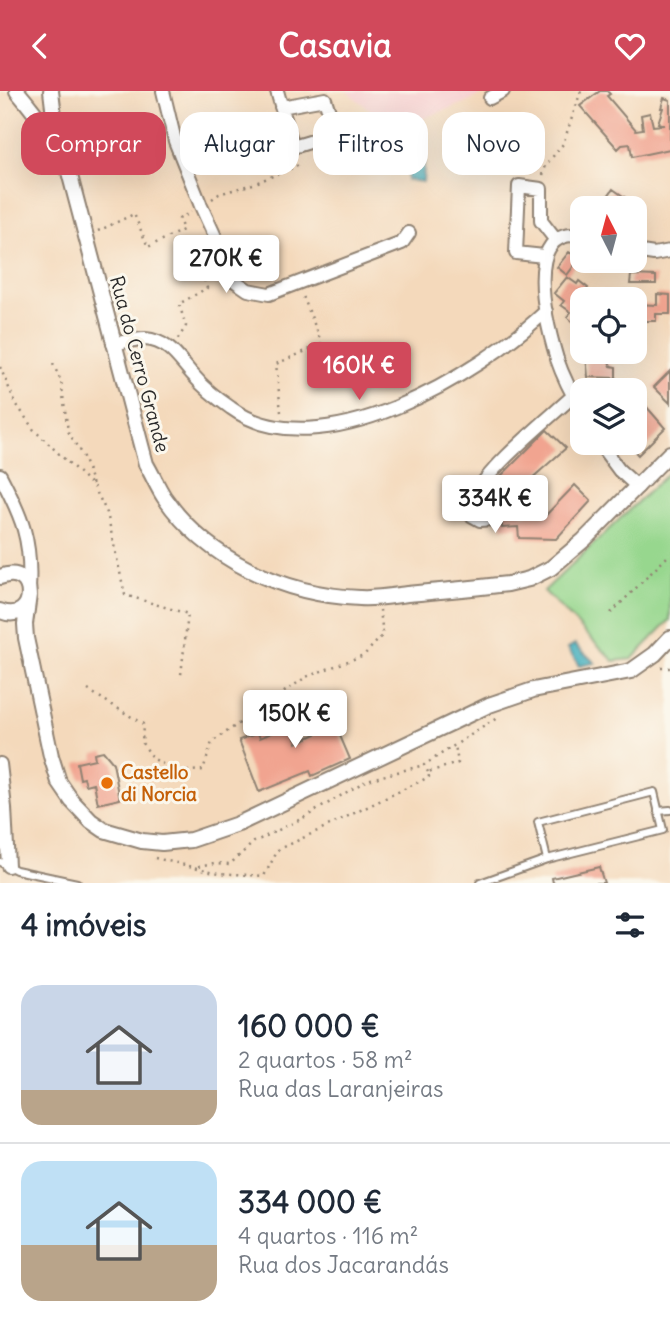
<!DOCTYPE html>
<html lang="pt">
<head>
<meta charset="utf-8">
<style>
  :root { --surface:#fff; --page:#f6f6f7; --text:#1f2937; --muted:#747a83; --line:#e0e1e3; --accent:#d1495b }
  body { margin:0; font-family:Delius,sans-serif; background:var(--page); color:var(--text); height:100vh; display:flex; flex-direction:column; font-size:26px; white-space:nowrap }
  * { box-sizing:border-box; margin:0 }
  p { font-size:23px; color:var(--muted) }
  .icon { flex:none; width:38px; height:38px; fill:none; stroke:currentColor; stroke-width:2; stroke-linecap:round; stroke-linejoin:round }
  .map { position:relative; height:792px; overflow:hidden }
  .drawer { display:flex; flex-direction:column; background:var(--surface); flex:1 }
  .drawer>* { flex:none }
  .top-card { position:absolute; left:21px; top:21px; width:628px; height:63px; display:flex; gap:14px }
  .needle { width:46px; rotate:354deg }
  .fabs { position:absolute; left:570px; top:105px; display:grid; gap:14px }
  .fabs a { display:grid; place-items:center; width:77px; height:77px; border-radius:14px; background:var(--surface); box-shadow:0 7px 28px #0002; font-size:35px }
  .price { position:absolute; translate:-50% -60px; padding:0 16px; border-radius:7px; background:#fff; color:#222; font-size:23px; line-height:46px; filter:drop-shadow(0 2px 4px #0008) }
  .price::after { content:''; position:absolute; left:50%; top:42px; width:21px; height:16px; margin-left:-10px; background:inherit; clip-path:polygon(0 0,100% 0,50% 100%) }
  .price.active { background:var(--accent); color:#fff }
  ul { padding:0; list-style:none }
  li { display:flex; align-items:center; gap:21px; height:175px; padding:0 21px }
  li+li { border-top:2px solid var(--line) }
  li span { display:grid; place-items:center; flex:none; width:196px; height:140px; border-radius:21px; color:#555 }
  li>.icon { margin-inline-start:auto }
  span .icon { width:84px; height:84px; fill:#fffc; stroke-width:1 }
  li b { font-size:30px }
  h2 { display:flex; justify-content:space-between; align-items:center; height:84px; padding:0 21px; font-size:30px }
  .tag { padding:0 24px; border-radius:21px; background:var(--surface); box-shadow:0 7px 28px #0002; font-size:24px; line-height:63px }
  .tag.active { background:var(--accent); color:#fff }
  header { display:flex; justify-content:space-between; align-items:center; height:91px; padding:0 21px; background:var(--accent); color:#fff; font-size:32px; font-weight:700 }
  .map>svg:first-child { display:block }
  .built { fill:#f7cfd0 }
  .green { fill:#97d78e; stroke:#61815c; stroke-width:2 }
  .water { fill:#3fadbc; stroke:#356c74; stroke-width:2 }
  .building { fill:#f1a490 }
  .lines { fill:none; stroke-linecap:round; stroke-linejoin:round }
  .service-casing { stroke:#908273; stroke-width:10 }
  .minor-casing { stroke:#908273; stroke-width:16 }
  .tertiary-casing { stroke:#908273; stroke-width:18 }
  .path { stroke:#908273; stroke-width:2.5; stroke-dasharray:2 5; stroke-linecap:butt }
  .service { stroke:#fff; stroke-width:6 }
  .minor { stroke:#fff; stroke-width:12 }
  .tertiary { stroke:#fff; stroke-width:14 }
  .food-dot { fill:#e8710a; stroke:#fbf7ec; stroke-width:2.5 }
  .labels { text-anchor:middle; stroke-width:6; stroke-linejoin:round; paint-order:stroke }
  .street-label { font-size:19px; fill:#2b2b2b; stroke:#fbf7ec }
  .food-label { font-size:19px; font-weight:bold; fill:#c56008; stroke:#fbf7ec; text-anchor:start }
</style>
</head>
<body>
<header><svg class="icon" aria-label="back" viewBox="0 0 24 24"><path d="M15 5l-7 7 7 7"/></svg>Casavia<svg class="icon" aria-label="heart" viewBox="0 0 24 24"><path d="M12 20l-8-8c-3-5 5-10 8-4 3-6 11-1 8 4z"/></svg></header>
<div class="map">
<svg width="670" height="792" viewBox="0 0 670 792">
  <rect width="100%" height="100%" fill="#fbf7ec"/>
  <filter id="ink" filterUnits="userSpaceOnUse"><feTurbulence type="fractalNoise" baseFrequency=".0143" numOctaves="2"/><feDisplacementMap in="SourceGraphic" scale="14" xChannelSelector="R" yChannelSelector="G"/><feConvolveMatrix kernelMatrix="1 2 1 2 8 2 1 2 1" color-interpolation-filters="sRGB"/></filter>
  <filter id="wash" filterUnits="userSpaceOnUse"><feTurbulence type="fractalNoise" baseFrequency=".00686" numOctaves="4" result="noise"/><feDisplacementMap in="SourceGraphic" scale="28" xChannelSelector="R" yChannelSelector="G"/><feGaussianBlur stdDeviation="1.57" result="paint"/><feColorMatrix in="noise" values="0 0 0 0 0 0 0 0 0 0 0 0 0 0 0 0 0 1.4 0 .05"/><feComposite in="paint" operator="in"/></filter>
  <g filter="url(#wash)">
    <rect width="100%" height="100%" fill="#f4d9bb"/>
    <path class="built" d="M346,0H489L464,12L395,38Z"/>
    <path class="green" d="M668,382L670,384V529L632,568L614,570L544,500Z"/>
    <path class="water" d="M401,57L425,59L423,91L407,89L409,69L399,68Z
      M575,553L595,572L579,575L568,557Z"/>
    <g id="blocks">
      <path class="building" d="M600,0H607L610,3L607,5L636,39L643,38L641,24L650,22L653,35L664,34L658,32L663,17H661L664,7L670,9V58L632,66L630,53L622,54L618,58L580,15Z
        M613,98L640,117L635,122V117H610L603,112Z
        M569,161L583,170H606L603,181L576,172L567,184L557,176Z
        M631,184L656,185V193H630Z
        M567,186L577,193L579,190L588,197L578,211L583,214V244L573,236L575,233L567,226L571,221L561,214L564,210L554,202Z
        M657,203L670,204V223H656V230H635V213L657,214Z
        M586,265L608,268L611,275L616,276V287L588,286Z
        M670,280V312L654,296Z
        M616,296L619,299H595V297Z
        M645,314L665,337L638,364L627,352H635V323Z
        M547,339L566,357L520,398L521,424H546L575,394L591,410L556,448L519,447L518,436L502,437L501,385Z
        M323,605L350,668L312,685L310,680L259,701L239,649L258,642L260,647L290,634L297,652L316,643L303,616Z
        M103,660L113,672L120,708L98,713L94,692L86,694L84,687L80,688L77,672L95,668L94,662Z
        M599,776L604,792H553L552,787Z"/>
    </g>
  </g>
  <g filter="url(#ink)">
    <use href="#blocks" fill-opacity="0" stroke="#908273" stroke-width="2"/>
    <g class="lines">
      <g class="service-casing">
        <path id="service" d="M658,720L670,719
          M0,771L16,779L77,792
          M480,792L547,768L663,739L654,701L538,731L547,768"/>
      </g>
      <g class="minor-casing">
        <path id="minor" d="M163,0L175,50L201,115L224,165L230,173L235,190L248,199L269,203L402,152L409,142
          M277,0L293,56L336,43L325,8L281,16
          M490,7L503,0
          M583,145C520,133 547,235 557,268C563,286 573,305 583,322
          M635,160L654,163L670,160
          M544,165L516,162L519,95L541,98V130L555,148
          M113,253C123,251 135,248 145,248C170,250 179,269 194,285C204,297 218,308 231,317C319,381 479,283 546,220
          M599,352L619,379L638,396
          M0,384C22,426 32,449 29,498
          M481,395L490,396L496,400L497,422L491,428L480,429L471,424C470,418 470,414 473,408C485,379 548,328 573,305
          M0,673L5,717L8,775"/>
      </g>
      <g class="tertiary-casing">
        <path id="tertiary" d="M17,0C39,26 56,50 69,81L146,373C152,383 157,395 164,406C207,469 284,504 360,507C375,508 392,505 407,503C441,500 474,497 508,493L529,488L551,477L584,449L670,362
          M51,0L57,50
          M0,486C39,471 38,535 0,520
          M29,504L25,533L26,547L51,665L59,691L72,710L91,730L104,739L142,750L162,752L191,749L238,733L489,614L533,599L631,580L655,563L670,547"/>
      </g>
      <path class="path" d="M543,84L546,74L563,53L581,0
        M212,108L219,103L253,93L297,75L296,69
        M98,140L134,123L148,156L183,139L179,128L191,121
        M178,248L186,235L179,213L207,197L200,176L211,171
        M53,273L61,290L68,340L83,366L93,394
        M0,276L15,311L34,339L94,396L107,422L125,504L188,523L181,584
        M281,321L276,273L322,253L303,205
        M611,522L670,463
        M661,577H670
        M88,599L143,633L142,652L154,668L177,681L203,679L212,651L306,586L364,564L383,544L380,519
        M428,681L424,674L497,627
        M155,767L219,782L264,785L278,759L429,686L428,681L458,672L455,654
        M199,775L215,772L230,773L254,751L307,725L367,689L424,674"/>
      <use href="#service" class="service"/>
      <use href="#minor" class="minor"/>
      <use href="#tertiary" class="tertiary"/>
    </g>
  </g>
  <circle class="food-dot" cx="107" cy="692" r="7"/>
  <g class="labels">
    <g class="street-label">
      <text transform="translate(140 273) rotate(75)" y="7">Rua do Cerro Grande</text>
    </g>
    <g class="food-label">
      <text x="121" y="688">Castello<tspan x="121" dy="22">di Norcia</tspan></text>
    </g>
  </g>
</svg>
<div class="fabs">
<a><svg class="needle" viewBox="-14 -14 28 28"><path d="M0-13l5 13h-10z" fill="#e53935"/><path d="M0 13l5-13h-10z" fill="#747a83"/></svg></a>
<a><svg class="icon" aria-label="locate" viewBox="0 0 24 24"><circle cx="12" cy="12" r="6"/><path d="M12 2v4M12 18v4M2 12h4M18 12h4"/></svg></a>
<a><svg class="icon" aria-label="layers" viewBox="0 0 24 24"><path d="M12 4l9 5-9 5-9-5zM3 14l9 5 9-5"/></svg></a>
</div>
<b class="price" style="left:226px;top:204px">270K €</b>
<b class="price active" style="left:359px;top:311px">160K €</b>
<b class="price" style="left:495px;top:444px">334K €</b>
<b class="price" style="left:295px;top:659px">150K €</b>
<div class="top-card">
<a class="tag active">Comprar</a>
<a class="tag">Alugar</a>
<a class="tag">Filtros</a>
<a class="tag">Novo</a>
</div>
</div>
<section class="drawer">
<h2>4 imóveis<svg class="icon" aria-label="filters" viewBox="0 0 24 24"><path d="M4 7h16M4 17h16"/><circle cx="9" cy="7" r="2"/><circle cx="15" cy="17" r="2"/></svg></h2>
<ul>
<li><span style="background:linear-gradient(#c9d6e8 75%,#b9a48a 0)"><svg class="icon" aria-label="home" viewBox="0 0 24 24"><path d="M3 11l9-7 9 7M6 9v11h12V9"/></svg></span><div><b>160 000 €</b><p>2 quartos · 58 m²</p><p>Rua das Laranjeiras</p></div></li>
<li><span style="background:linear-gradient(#bfe0f5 60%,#b9a48a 0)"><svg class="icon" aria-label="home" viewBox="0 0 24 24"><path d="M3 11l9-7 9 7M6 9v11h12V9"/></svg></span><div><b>334 000 €</b><p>4 quartos · 116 m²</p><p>Rua dos Jacarandás</p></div></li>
</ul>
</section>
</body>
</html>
